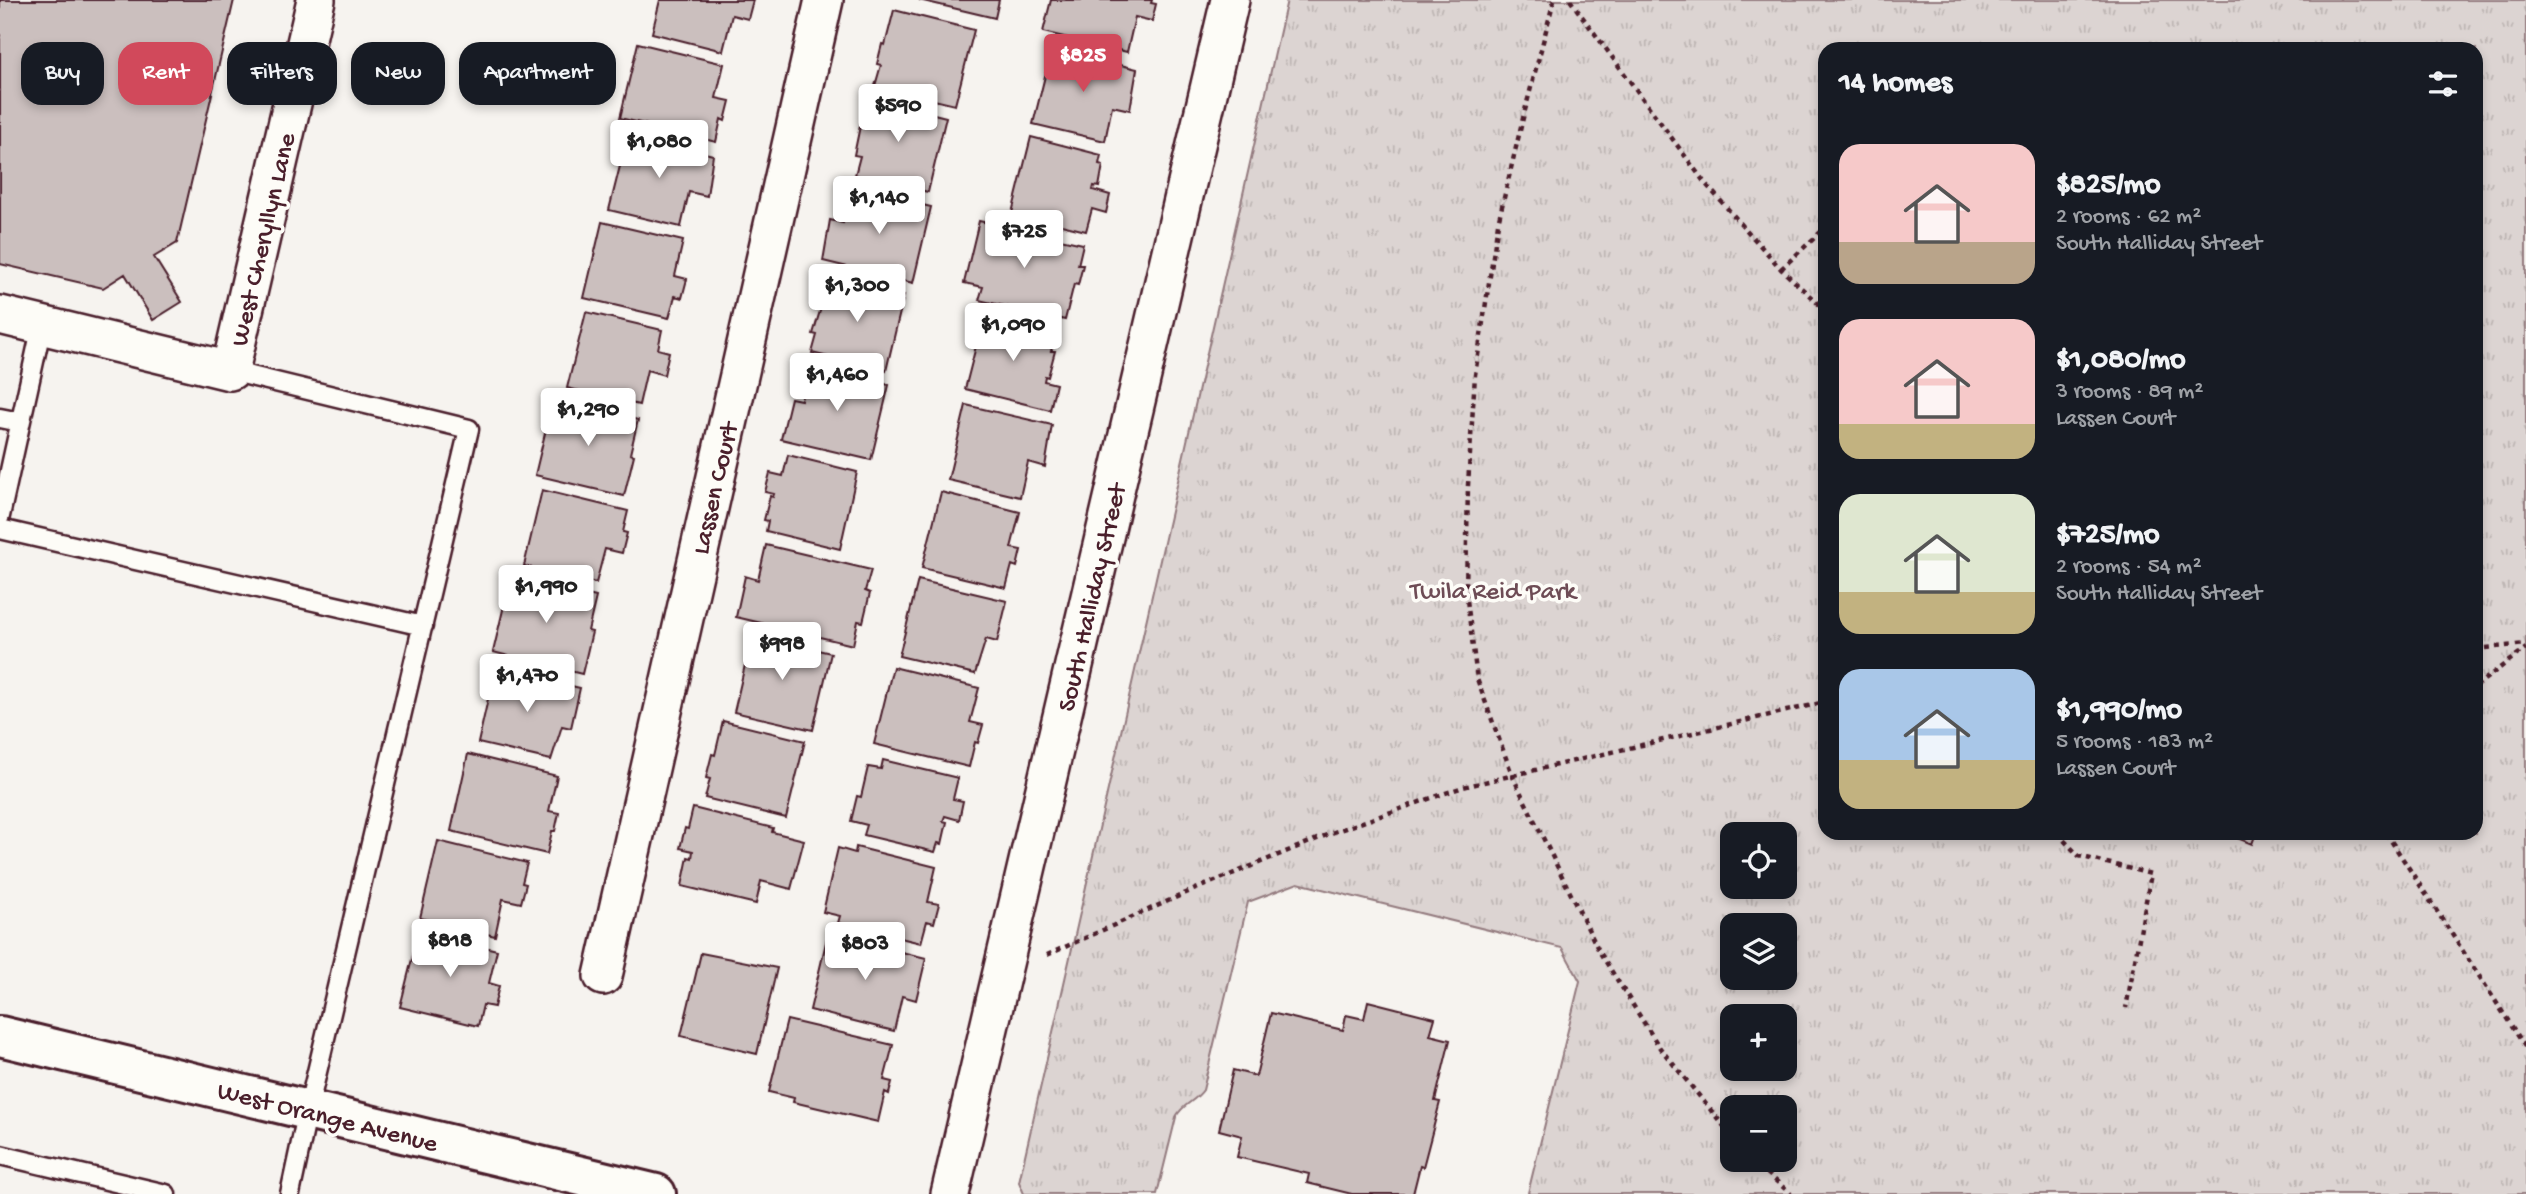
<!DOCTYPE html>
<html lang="en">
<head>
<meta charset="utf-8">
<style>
  :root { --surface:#171b24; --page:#20242c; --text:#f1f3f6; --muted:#9ea1a6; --accent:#d1495b }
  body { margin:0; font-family:"Gochi Hand",sans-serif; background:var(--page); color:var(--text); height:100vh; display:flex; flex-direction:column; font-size:26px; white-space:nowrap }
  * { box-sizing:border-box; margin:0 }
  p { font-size:23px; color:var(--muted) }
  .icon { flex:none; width:38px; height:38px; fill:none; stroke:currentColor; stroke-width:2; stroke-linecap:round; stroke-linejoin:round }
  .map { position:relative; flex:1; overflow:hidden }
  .side { position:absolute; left:1818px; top:42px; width:665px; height:798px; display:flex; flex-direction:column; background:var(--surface); border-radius:21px; box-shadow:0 4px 10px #0003 }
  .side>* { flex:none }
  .hud { position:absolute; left:21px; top:42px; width:665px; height:63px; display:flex; gap:14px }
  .fabs { position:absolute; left:1720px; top:822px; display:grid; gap:14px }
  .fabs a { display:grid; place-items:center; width:77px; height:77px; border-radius:14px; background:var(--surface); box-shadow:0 4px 10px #0003; font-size:35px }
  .price { position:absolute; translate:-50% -60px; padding:0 16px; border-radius:7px; background:#fff; color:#222; font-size:23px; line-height:46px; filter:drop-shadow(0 2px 4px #0008) }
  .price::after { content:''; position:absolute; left:50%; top:42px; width:21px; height:16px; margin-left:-10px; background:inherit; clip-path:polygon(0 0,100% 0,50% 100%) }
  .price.on { background:var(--accent); color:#fff }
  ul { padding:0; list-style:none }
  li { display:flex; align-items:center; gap:21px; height:175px; padding:0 21px }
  li span { display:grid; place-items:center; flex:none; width:196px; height:140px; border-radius:21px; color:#555 }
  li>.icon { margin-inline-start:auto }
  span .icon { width:84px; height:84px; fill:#fffc; stroke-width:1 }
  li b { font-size:30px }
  h2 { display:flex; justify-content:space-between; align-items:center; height:84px; padding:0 21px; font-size:30px }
  .chip { padding:0 24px; border-radius:21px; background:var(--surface); box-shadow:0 4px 10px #0003; font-size:24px; line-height:63px }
  .chip.on { background:var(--accent); color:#fff }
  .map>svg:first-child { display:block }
  .park { fill:url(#park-tufts); stroke:#937a7e; stroke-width:2; fill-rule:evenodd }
  .building { fill:#cbbfbe; stroke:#4a1f2b; stroke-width:2 }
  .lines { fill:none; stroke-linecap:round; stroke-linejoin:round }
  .lane-casing { stroke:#4a1f2b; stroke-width:23 }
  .street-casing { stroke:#4a1f2b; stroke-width:42 }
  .secondary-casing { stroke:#4a1f2b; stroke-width:44 }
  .path { stroke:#4a1f2b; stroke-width:4.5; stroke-dasharray:5 5; stroke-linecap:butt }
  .lane { stroke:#fdfcf7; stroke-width:18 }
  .street { stroke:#fdfcf7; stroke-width:37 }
  .secondary { stroke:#fdfcf7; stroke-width:38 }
  .labels { text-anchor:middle; stroke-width:7; stroke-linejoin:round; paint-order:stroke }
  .street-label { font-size:26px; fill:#4a1f2b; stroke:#fdfcf7 }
  .park-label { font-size:26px; fill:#6e4c55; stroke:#fdfcf7 }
</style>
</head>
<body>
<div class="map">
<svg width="2526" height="1194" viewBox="0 0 2526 1194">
  <defs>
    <pattern id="park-tufts" width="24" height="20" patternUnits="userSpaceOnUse" patternTransform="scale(1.75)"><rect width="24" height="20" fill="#dcd4d2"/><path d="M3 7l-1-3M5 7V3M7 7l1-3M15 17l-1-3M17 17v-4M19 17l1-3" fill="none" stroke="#beb6b4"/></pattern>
  </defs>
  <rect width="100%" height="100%" fill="#f6f3ef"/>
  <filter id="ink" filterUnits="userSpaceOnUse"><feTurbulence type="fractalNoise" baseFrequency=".0143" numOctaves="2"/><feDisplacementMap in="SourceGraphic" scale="14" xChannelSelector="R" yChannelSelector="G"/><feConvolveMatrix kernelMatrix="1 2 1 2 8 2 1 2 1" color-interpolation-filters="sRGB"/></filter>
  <g filter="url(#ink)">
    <path class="park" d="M1287,0H2526V1194H1530L1528,1193L1580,981L1562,948L1298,883L1248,902L1203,1090C1195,1102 1182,1104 1176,1117L1157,1194H1024L1019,1182ZM1825,49H2476V833H1825ZM1732,835H1785V887H1732ZM1732,926H1785V978H1732ZM1732,1017H1785V1069H1732ZM1732,1108H1785V1160H1732Z"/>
    <path class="building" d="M0,0H234L177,243L154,257L182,302L153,320L125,274L103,288L0,264Z
      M660,0H753L748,19L732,15L723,51L652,33Z
      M919,0H999L995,18Z
      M1051,0H1152L1151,3L1156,4L1152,21L1135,17L1127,52L1043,32Z
      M894,10L974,30L955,105L875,86L881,65L877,64L882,44L885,45Z
      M638,43L724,64L716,98L730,101L725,121L721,119L716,142L620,118Z
      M1052,48L1137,69L1130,110L1112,106L1105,141L1033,124Z
      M866,97L946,117L928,192L855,175L860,156L854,155Z
      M628,134L713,155L707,196L689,192L681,227L609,210Z
      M1031,137L1101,155L1099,164L1103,165L1099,187L1094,186L1093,190L1110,195L1106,213L1092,209L1086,231L1012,213Z
      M852,188L931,207L913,283L823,261L830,220L843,223Z
      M979,221L1083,244L1078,265H1083L1078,285L1074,284L1065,320L979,300L983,287L964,283Z
      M602,222L683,241L675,276L687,279L682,298L675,296L669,318L584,298Z
      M830,278L904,295L886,371L812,353L817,335L813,334Z
      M586,312L662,330L658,349L669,352L664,375L647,370L639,405L567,388Z
      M984,315L1056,332L1051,351H1055L1048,377L1045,376L1044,381L1056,384L1050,410L965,389Z
      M809,366L889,385L871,460L781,439L791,398L801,400Z
      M553,400L638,420L630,454L634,455L624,496L535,475Z
      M966,405L1052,425L1045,467L1028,462L1020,497L948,480Z
      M788,455L857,472L840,549L766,531L768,521L764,520L770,496L773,497L774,494L765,492L770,473L783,476Z
      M542,490L628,511L623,532L627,533L622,553L605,549L596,583L524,566Z
      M941,492L1020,512L1011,548L1021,550L1017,567L1012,565L1006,588L922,568Z
      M766,545L871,570L865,591L870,593L863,622L858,621L853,645L736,617L745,576L758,580Z
      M511,576L596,597L588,631L592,632L582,674L493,652Z
      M918,580L1007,601L997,642L986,639L975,674L899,656Z
      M752,635L831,653L813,730L734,712Z
      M893,667L979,688L970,722L983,725L978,743L975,742L969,767L874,744Z
      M495,668L580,688L571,728L562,726L551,760L478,743Z
      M723,721L805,741L786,818L705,798L710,779L706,778L712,754L715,755Z
      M468,754L557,776L549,811L559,813L555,831H552L547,854L451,831Z
      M883,760L958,778L953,799L963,801L959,820L945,816L943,821L947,822L942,844L938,843L935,852L864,835L867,825L851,821L857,796L861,797L868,767L881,769Z
      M693,808L773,828L772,832L804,840L791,889L761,881L756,904L682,886L688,857L692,858L693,851L680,848L685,828L688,829Z
      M2225,833H2256L2252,844Z
      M438,841L527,863L522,883L526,884L521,903L503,899L495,936L420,918Z
      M856,847L936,867L928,902L939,904L934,923L927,921L921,943L838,923L840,916L823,912L838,848L855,853Z
      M419,931L497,950L489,983L499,986L494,1007L483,1005L478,1026L400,1007Z
      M828,934L926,958L916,1000L902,996L894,1031L810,1010Z
      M701,953L777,968L757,1054L681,1036Z
      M1368,1001L1435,1018L1430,1035L1450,1040L1435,1101L1440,1102L1423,1167L1420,1166L1413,1194H1352L1307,1183L1309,1174L1237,1157L1242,1136L1219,1130L1233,1070L1256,1076L1271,1013L1343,1030L1346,1015L1364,1019Z
      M787,1020L893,1045L884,1080L892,1082L889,1094L885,1092L878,1122L793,1102L794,1098L769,1092Z"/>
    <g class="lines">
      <g class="lane-casing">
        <path id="lane" d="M230,371L469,429L308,1110L290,1194
          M0,418L20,422
          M0,516L42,325
          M0,529L423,626
          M0,1155L166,1194"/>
      </g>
      <g class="street-casing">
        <path id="street" d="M0,315L230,371L316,0
          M603,976L824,0
          M950,1194L1230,0"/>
      </g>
      <g class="secondary-casing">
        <path id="secondary" d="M0,1036L656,1194"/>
      </g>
      <path class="path" d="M1554,0L1523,118L1498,223L1475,375L1468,485L1466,592L1477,679L1513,777L1599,951L1660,1048L1732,1136
        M1570,0L1705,183L1781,269L1825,310
        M1781,269L1825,228
        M2476,649L2526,644
        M2476,686L2526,648
        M2057,833L2079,856L2151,874L2126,1008
        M2386,833L2526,1048
        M1047,955L1186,893L1334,832L1463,787L1825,702
        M1752,1160L1791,1194"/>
      <use href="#lane" class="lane"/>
      <use href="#street" class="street"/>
      <use href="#secondary" class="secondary"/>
    </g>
  </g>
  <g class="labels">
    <g class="street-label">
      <text transform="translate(261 239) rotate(-77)" y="9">West Cheryllyn Lane</text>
      <text transform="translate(713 488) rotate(-77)" y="9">Lassen Court</text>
      <text transform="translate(1090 597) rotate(-77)" y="9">South Halliday Street</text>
      <text transform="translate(328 1115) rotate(14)" y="9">West Orange Avenue</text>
    </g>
    <g class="park-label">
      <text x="1493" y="598">Twila Reid Park</text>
    </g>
  </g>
</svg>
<div class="fabs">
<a><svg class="icon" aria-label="locate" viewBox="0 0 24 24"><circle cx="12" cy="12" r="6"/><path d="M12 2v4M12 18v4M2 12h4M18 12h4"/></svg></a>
<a><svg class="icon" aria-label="layers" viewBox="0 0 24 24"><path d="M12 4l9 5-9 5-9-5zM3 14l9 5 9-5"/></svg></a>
<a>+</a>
<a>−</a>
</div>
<b class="price on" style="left:1083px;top:94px">$825</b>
<b class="price" style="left:898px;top:144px">$590</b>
<b class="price" style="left:659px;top:180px">$1,080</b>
<b class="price" style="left:879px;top:236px">$1,140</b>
<b class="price" style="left:1024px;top:270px">$725</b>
<b class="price" style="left:857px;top:324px">$1,300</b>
<b class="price" style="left:1013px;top:363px">$1,090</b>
<b class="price" style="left:837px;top:413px">$1,460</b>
<b class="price" style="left:588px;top:448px">$1,290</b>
<b class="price" style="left:546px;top:625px">$1,990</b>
<b class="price" style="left:782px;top:682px">$998</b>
<b class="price" style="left:527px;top:714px">$1,470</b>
<b class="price" style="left:450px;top:979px">$818</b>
<b class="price" style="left:865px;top:982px">$803</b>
<div class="hud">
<a class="chip">Buy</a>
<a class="chip on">Rent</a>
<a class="chip">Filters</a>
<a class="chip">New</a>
<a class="chip">Apartment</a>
</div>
<section class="side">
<h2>14 homes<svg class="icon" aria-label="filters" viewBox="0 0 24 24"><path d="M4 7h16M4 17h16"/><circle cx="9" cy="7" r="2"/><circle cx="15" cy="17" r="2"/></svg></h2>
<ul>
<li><span style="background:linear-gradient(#f6c9c9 70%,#b9a48a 0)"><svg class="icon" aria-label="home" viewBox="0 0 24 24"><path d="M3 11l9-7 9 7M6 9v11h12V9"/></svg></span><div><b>$825/mo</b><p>2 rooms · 62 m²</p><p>South Halliday Street</p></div></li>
<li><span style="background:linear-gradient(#f6c9c9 75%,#c2b280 0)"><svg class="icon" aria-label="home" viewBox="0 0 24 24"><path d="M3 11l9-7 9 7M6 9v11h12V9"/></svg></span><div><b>$1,080/mo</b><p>3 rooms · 89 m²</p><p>Lassen Court</p></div></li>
<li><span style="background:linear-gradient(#dfe7d0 70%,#c2b280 0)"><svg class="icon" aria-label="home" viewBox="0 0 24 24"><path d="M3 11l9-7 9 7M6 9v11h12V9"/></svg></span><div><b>$725/mo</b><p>2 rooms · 54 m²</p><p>South Halliday Street</p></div></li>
<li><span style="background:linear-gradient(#a9c7e8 65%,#c2b280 0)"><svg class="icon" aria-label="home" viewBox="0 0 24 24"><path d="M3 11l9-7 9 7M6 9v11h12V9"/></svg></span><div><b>$1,990/mo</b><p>5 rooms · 183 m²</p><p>Lassen Court</p></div></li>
</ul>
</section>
</div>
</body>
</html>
